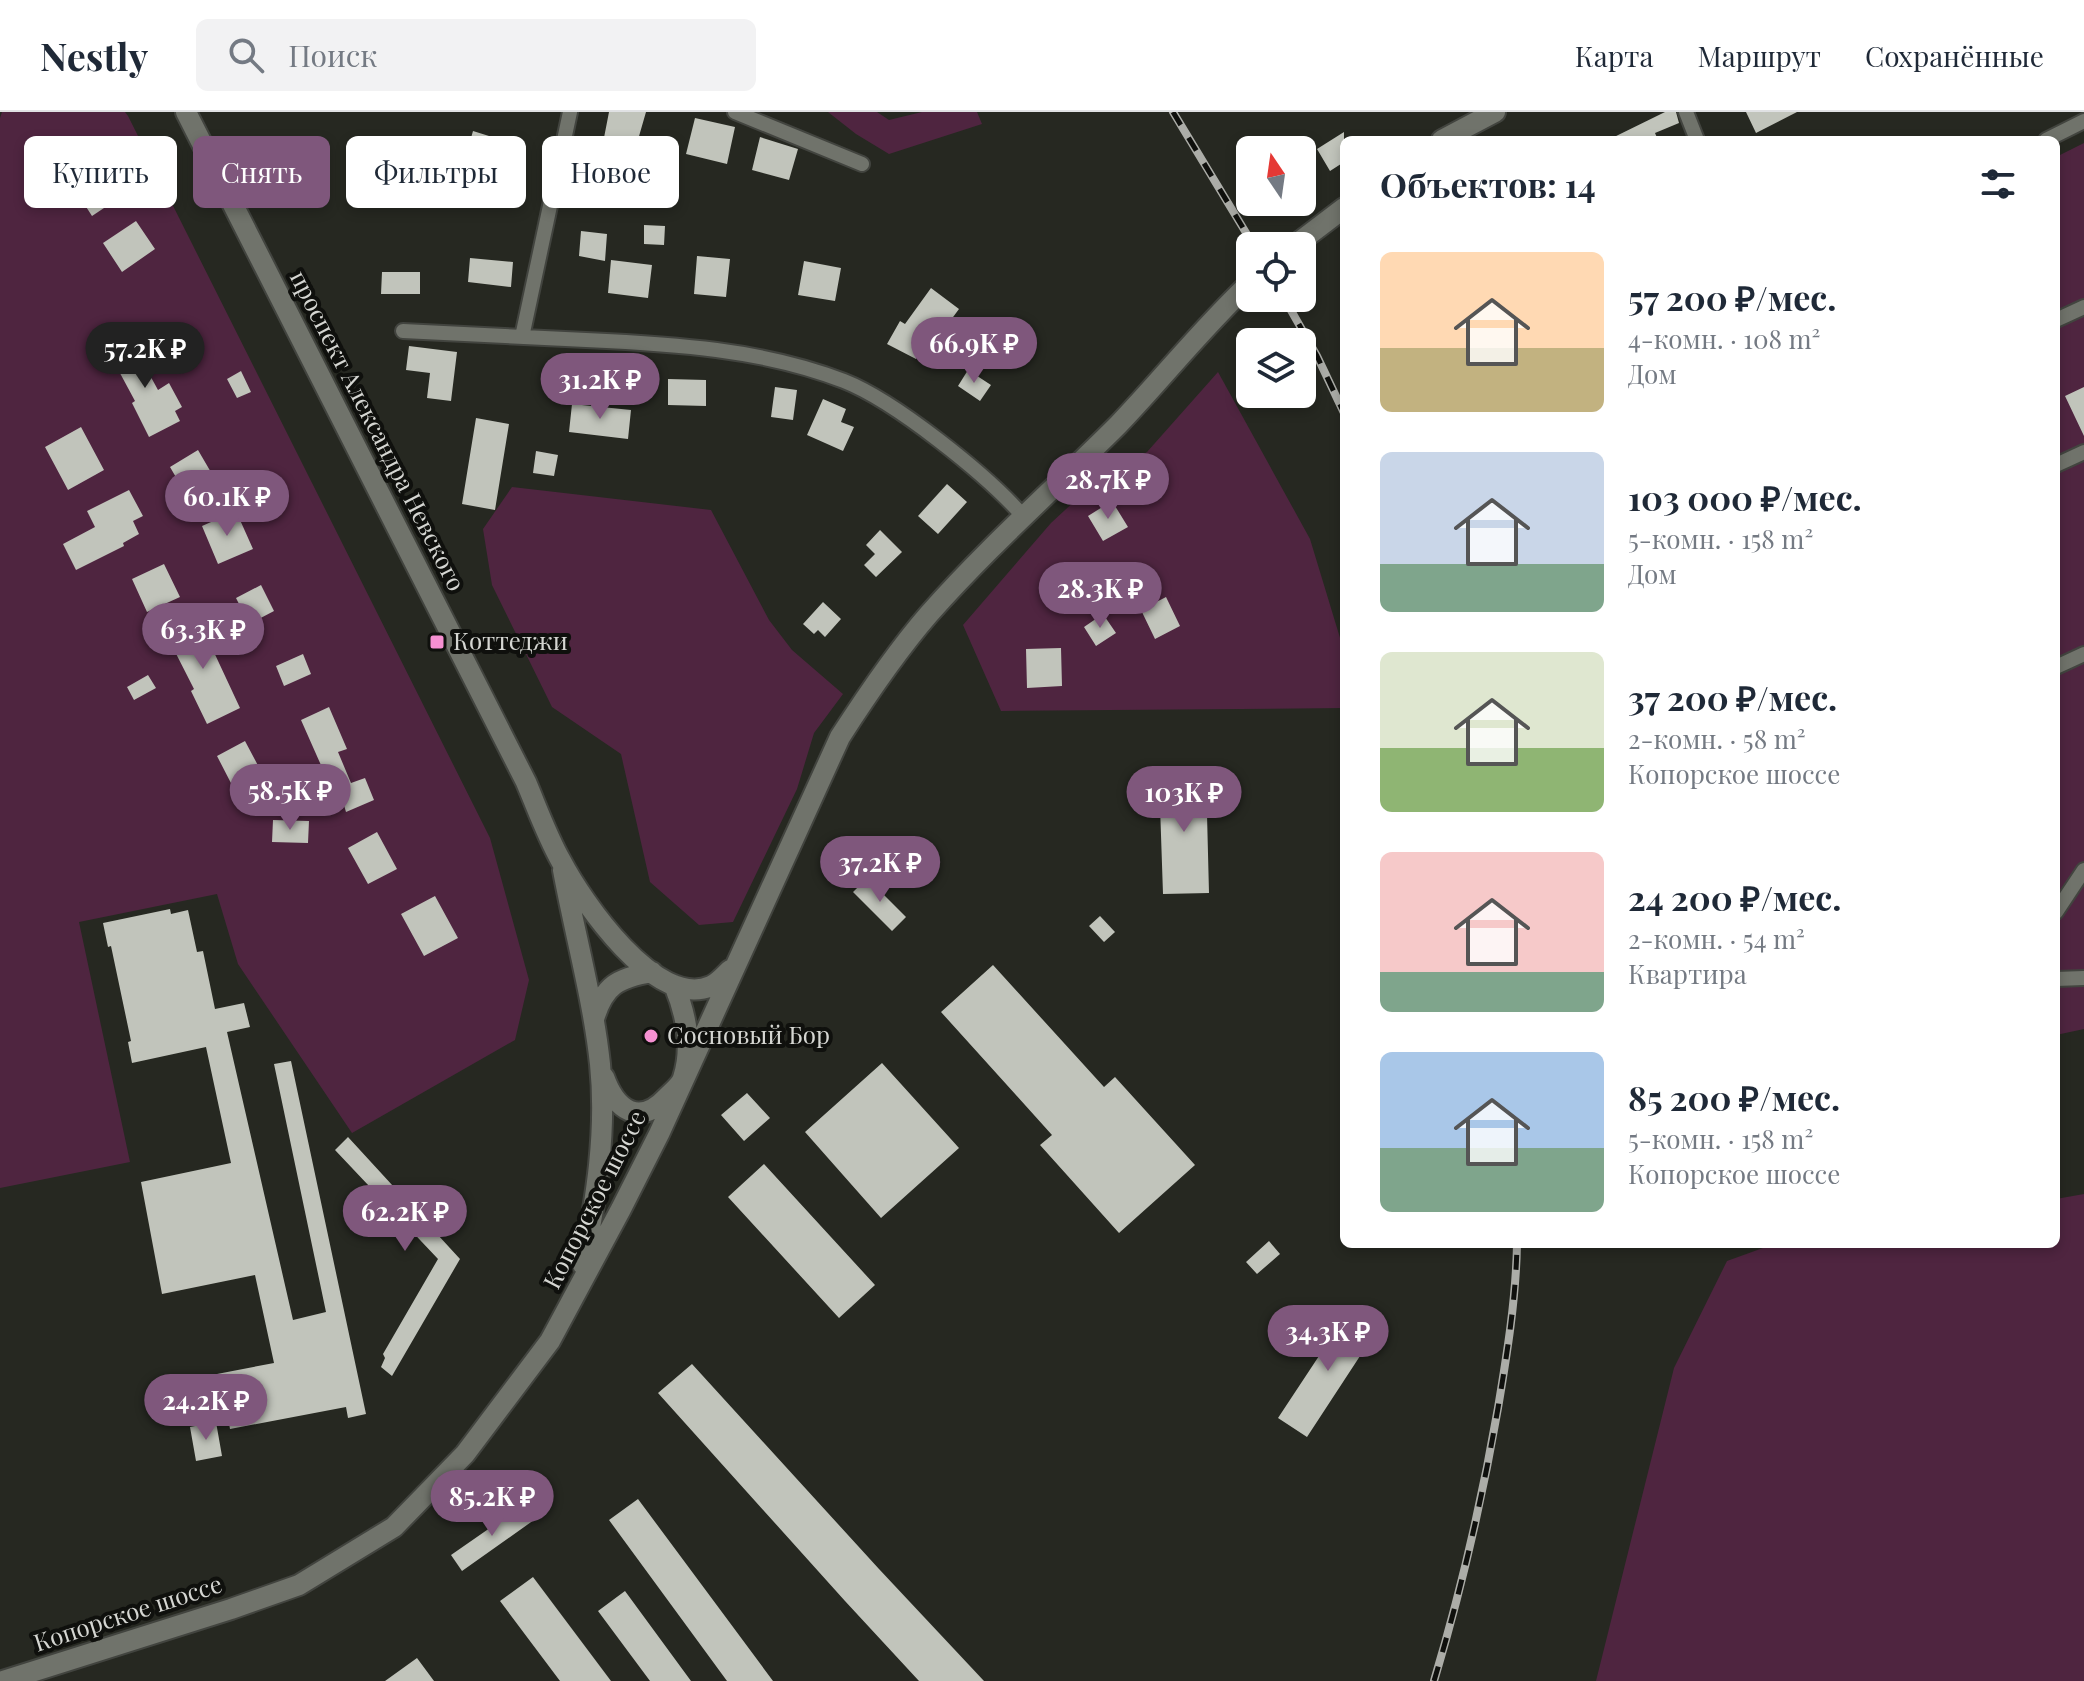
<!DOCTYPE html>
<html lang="ru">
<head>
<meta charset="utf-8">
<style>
  :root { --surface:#fff; --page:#f2f2f3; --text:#1f2937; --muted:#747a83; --line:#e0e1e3; --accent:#7f577c }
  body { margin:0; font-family:"Playfair Display",serif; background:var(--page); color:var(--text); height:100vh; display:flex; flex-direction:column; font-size:30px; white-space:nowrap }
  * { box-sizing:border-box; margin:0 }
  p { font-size:26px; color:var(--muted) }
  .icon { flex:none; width:44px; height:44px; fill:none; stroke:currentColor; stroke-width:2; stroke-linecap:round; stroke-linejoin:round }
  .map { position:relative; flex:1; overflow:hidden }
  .details { position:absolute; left:1340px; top:24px; width:720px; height:1112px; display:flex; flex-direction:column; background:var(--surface); border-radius:12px; box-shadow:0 4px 12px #0003 }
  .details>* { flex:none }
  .hud { position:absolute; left:24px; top:24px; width:760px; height:72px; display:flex; gap:16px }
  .needle { width:52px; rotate:347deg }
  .tools { position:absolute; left:1236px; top:24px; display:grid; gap:16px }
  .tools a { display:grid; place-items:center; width:80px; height:80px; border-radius:12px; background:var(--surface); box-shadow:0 4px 12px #0003; font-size:40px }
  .price { position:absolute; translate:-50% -68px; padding:0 18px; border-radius:28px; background:var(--accent); color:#fff; font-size:26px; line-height:52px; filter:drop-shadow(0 2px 4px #0008) }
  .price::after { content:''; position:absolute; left:50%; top:48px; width:24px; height:18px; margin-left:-12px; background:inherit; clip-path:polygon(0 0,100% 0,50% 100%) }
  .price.current { background:#222; color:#fff }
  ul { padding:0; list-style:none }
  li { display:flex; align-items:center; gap:24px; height:200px; padding:0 40px }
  li span { display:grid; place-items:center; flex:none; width:224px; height:160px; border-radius:12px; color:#555 }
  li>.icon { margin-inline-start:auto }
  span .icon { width:96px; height:96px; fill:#fffc; stroke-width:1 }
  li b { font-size:34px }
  h2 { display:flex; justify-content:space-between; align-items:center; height:96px; padding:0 40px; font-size:34px }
  .pill { padding:0 28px; border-radius:12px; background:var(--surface); box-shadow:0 4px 12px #0003; font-size:28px; line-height:72px }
  .pill.current { background:var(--accent); color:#fff }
  header { display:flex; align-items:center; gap:48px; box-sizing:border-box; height:112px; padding:0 40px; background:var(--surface); border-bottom:2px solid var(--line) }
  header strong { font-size:38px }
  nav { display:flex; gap:44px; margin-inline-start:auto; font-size:28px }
  .search { width:560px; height:72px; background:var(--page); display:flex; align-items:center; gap:20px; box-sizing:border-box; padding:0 28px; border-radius:12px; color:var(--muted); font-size:30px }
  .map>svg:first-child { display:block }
  .green { fill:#4f2540 }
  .building { fill:#c1c4bb }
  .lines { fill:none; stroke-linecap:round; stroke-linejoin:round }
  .minor-casing { stroke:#42443f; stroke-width:18 }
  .secondary-casing { stroke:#42443f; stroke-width:24 }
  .minor { stroke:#70736b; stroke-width:14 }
  .secondary { stroke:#70736b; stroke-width:20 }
  .rail-casing { stroke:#acada8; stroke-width:8 }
  .rail { stroke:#0f100d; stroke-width:5; stroke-dasharray:15; stroke-linecap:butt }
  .poi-dot { fill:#f590d1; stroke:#0f100d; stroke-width:3 }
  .labels { text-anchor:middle; stroke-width:8; stroke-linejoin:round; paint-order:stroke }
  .street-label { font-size:24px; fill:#d5d6d2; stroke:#0f100d }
  .poi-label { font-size:24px; fill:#d5d6d2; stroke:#0f100d; text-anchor:start }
</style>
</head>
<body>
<header>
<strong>Nestly</strong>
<div class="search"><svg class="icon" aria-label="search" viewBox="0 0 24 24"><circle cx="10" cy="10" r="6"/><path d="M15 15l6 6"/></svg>Поиск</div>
<nav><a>Карта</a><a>Маршрут</a><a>Сохранённые</a></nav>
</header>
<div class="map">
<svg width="2084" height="1569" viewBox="0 0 2084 1569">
  <rect width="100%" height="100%" fill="#262821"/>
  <path class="green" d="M2,0H125L128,4L490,726L529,868L515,928L352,1021L238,852L217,782L79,810L130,1050L0,1076V6Z
    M828,0H877L889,8L922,0H977L982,12L889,42L856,22Z
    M2084,31V917L2056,923V45Z
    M1218,260L1310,427L1344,539V596L1001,599L963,513L1051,411L1092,373L1147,340Z
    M512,375L711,398L769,508L792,538L843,582L814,621L797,677L733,810L699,813L650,770L621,642L552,595L492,473L483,417Z
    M2084,1082V1569H1596L1674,1256L1727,1149L1774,1132H2056V1087Z"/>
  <path class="building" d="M609,0H646L633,45L602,36Z
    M1665,0H1676L1679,11L1655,21L1658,28H1608Z
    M1746,0H1797L1756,21Z
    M695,6L735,15L727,52L686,42Z
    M473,19L489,24L483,45L467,40Z
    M1344,20V50L1330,59L1317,37Z
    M760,25L798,37L789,68L752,58Z
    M104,56L122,84L92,104L74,76Z
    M136,109L155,137L122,160L103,131Z
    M644,113L665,114L664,133L644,132Z
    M581,119L607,122L605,149L579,144Z
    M697,144L730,147L726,185L694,182Z
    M470,146L513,150L511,175L468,170Z
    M611,148L652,153L648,186L608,181Z
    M804,149L841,156L835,189L798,183Z
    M382,160H420V182H381Z
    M931,176L959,197L942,220L935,214L916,247L887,232L900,209L905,212Z
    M129,225L158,278L169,271L182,295L175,299L180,309L149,325L132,291L135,289L107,237Z
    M409,234L457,240L451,289L427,286L430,261L406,258Z
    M968,258L991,273L980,289L958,274Z
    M241,259L251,280L237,286L227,267Z
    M668,267L706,268V294L668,293Z
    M775,275L797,278L793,308L771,305Z
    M2084,275V324L2065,284Z
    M823,287L846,297L841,310L854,315L843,339L807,323Z
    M572,292L631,298L628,327L569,320Z
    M476,306L509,312L495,398L462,392Z
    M81,315L104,358L68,378L45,335Z
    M198,338L219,374L191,391L170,355Z
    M536,339L558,343L554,364L533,361Z
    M947,372L967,390L938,422L918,404Z
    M129,378L143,404L133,409L139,422L123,431L124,434L76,458L63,432L95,415L87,399Z
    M1112,389L1128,415L1103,429L1088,404Z
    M236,399L253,437L218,452L202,414Z
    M880,418L902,440L876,465L864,453L875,442L866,433Z
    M164,452L180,485L147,500L132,467Z
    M261,473L274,499L249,512L236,486Z
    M1166,485L1180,514L1155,527L1141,498Z
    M823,490L841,507L825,525L818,518L814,522L803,512Z
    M1103,502L1116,521L1096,534L1084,515Z
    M198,506L240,596L207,612L191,579L194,577L166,522Z
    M1061,536L1062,574L1027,576L1026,537Z
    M303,542L311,562L284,574L276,554Z
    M148,563L156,576L134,588L127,575Z
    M329,595L347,637L338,640L351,671L365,666L374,688L346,700L343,690L334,694L324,671L328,669L301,608Z
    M245,629L262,661L233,675L217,644Z
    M1206,663L1209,781L1163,782L1159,664Z
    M273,708L309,709L308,731L272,730Z
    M377,720L397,757L368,772L348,736Z
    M867,766L906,805L892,819L853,780Z
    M435,784L458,826L424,844L401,802Z
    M170,797L171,802L188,798L197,840L203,839L215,897L244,891L250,915L227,920L293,1208L326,1200L274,952L291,949L366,1302L348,1306L346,1295L230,1317L223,1279L168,1289L165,1272L274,1251L255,1163L162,1182L141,1070L231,1051L206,935L132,951L128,930L131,929L111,834L108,835L103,811Z
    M1100,804L1115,820L1104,830L1089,814Z
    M993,853L1104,975L1115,965L1195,1053L1119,1121L1040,1033L1052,1023L941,900Z
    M882,951L959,1036L881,1106L805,1020Z
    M747,981L770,1006L744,1029L721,1003Z
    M348,1025L460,1147L392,1264L381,1255L385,1246L383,1242L438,1147L335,1038Z
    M764,1052L875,1173L839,1206L728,1085Z
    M1269,1129L1280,1142L1257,1162L1246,1150Z
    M1350,1197L1379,1215L1307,1325L1278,1306Z
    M692,1252L879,1457L984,1569H919L845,1489L658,1281Z
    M216,1310L222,1344L196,1349L190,1315Z
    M638,1387L773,1569H727L609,1408Z
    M523,1393L534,1408L462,1459L451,1443Z
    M533,1465L611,1569H560L500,1489Z
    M625,1479L691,1569H650L598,1499Z
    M417,1546L434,1569H385Z"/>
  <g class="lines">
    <g class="minor-casing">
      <path id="minor" d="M735,0L862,52
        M1686,0L1697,28
        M2046,28L2084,9
        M2056,208L2084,195
        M403,219C464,222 525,225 586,228C672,232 762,237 844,269C895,289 987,363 1023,404
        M522,225L570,0
        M2056,353L2084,340
        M2056,555L2084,542
        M2056,800L2084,758
        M2056,867L2084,866"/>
    </g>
    <g class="secondary-casing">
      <path id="secondary" d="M186,0L526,670C537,696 547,724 561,749C582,789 656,898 711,874C718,871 725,863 730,858
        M1442,28L1495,0
        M1294,134L1344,96
        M563,758C575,823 593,887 600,952C607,1020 596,1087 583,1153
        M594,907C604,873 618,866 652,860
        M604,965C616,998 639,1015 667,985C673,979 681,973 683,966C693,935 686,902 674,873
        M3,1569L231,1497L299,1473L394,1415L465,1342L550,1229L621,1097L659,1022L840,625C867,583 896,540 929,502C988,435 1055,376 1118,313C1163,266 1203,215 1250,171"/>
    </g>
    <use href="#minor" class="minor"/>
    <use href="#secondary" class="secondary"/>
    <g class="rail-casing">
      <path id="rail" d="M1173,0L1254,134
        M1284,186L1317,244L1344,301
        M1434,1569C1461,1479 1482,1388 1498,1296C1507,1242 1516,1187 1517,1132"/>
    </g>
    <use href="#rail" class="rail"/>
  </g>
  <g class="poi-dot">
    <rect x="429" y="522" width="16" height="16" rx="4"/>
    <circle cx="651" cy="924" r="8"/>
  </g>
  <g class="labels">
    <g class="street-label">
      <text transform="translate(377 319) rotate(63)" y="8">проспект Александра Невского</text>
      <text transform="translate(595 1088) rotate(-63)" y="8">Копорское шоссе</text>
      <text transform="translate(128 1502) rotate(-18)" y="8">Копорское шоссе</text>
    </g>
    <g class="poi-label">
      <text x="453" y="538">Коттеджи</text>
      <text x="667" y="932">Сосновый Бор</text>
    </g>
  </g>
</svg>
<div class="tools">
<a><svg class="needle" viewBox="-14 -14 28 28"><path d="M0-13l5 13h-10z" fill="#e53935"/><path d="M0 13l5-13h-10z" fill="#747a83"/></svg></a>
<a><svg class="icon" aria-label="locate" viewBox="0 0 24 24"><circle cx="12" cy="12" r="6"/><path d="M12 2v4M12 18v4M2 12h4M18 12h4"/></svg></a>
<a><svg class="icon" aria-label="layers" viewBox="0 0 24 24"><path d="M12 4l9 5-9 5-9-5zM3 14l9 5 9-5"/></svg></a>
</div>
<b class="price" style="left:974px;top:273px">66.9K ₽</b>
<b class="price current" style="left:145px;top:278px">57.2K ₽</b>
<b class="price" style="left:600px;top:309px">31.2K ₽</b>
<b class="price" style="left:1108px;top:409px">28.7K ₽</b>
<b class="price" style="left:227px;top:426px">60.1K ₽</b>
<b class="price" style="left:1100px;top:518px">28.3K ₽</b>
<b class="price" style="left:203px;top:559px">63.3K ₽</b>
<b class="price" style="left:290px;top:720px">58.5K ₽</b>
<b class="price" style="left:1184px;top:722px">103K ₽</b>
<b class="price" style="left:880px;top:792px">37.2K ₽</b>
<b class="price" style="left:405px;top:1141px">62.2K ₽</b>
<b class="price" style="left:1328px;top:1261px">34.3K ₽</b>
<b class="price" style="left:206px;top:1330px">24.2K ₽</b>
<b class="price" style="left:492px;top:1426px">85.2K ₽</b>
<div class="hud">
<a class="pill">Купить</a>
<a class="pill current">Снять</a>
<a class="pill">Фильтры</a>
<a class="pill">Новое</a>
</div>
<section class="details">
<h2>Объектов: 14<svg class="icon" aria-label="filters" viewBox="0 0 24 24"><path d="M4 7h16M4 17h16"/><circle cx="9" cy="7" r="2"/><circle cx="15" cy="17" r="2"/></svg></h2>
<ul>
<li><span style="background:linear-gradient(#ffd9b3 60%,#c2b280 0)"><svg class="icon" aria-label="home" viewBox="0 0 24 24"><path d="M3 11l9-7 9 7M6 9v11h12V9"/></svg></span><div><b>57 200 ₽/мес.</b><p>4-комн. · 108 m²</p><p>Дом</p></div></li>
<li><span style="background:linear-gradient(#c9d6e8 70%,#7fa58c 0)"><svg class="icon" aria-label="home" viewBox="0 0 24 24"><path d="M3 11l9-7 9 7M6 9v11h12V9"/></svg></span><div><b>103 000 ₽/мес.</b><p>5-комн. · 158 m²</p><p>Дом</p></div></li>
<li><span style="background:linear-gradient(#dfe7d0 60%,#8fb573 0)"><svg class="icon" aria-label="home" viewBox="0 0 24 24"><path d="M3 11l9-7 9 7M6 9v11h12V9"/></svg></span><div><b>37 200 ₽/мес.</b><p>2-комн. · 58 m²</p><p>Копорское шоссе</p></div></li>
<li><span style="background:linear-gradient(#f6c9c9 75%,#7fa58c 0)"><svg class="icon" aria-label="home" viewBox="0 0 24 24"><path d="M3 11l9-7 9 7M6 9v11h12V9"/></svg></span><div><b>24 200 ₽/мес.</b><p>2-комн. · 54 m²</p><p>Квартира</p></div></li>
<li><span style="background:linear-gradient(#a9c7e8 60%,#7fa58c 0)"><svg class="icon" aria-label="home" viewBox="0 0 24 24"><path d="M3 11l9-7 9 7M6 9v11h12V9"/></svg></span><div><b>85 200 ₽/мес.</b><p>5-комн. · 158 m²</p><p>Копорское шоссе</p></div></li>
</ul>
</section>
</div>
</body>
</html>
